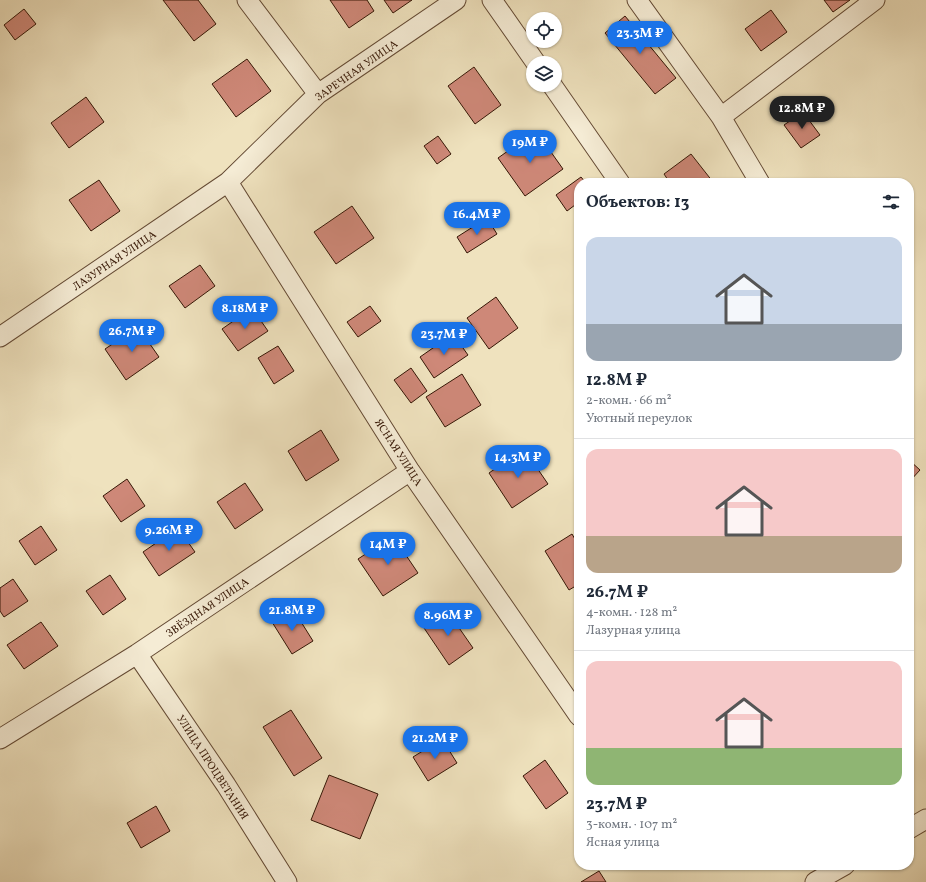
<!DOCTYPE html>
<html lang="ru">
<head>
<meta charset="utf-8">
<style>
  :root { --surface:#fff; --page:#f2f2f3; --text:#1f2937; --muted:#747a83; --line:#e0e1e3; --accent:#1a73e8 }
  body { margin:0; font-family:Vollkorn,serif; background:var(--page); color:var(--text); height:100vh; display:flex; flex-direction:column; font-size:15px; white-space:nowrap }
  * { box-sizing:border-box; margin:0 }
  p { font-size:13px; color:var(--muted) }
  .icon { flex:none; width:22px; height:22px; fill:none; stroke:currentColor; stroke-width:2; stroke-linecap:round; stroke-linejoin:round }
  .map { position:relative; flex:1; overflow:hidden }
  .panel { position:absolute; left:574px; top:178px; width:340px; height:692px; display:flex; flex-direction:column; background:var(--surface); border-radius:16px; box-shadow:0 1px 3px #0004 }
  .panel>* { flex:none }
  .fabs { position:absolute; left:526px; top:12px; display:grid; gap:8px }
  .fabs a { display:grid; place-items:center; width:36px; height:36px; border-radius:50%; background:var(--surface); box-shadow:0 1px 3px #0004; font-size:20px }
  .price { position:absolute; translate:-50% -34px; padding:0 9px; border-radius:14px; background:var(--accent); color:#fff; font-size:13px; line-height:26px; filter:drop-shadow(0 1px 2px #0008) }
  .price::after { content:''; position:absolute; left:50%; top:24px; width:12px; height:9px; margin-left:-6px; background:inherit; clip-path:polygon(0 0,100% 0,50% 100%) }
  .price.selected { background:#222; color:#fff }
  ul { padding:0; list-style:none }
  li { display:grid; align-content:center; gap:8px; height:212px; padding:0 12px }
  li+li { border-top:1px solid var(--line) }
  li span { display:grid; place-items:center; height:124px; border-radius:12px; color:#555 }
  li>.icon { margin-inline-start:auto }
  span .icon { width:72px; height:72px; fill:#fffc; stroke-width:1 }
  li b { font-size:17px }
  h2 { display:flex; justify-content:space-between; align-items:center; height:48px; padding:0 12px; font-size:17px }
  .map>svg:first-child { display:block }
  .building { fill:#ce8878; stroke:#361706 }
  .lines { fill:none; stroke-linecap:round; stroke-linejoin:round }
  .street-casing { stroke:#644a34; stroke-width:21 }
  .street { stroke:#f5ecd5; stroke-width:19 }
  .labels { text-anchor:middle; stroke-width:4; stroke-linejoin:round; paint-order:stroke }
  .street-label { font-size:11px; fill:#361706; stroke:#f5ecd5 }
</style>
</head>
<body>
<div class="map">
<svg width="926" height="882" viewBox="0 0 926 882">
  <rect width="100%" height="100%" fill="#efe2be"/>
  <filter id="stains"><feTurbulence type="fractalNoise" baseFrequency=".005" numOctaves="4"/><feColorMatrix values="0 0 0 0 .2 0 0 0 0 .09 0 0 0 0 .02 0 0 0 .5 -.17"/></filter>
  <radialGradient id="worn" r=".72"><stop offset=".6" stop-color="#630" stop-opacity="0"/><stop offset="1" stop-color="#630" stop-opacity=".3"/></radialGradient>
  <path class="building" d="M163,0H198L216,24L194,41Z
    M330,0H367L374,11L349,28Z
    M384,0H412L393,13Z
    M824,0H850L833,12Z
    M24,9L36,24L15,40L4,25Z
    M771,10L787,32L761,51L745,29Z
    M625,16L676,78L655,94L605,33Z
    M247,59L271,91L236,117L212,84Z
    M474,67L501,105L475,124L448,86Z
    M86,97L104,122L69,148L51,123Z
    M803,112L820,135L801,148L784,125Z
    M536,131L563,169L525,196L498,158Z
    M438,136L451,154L437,164L424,146Z
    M691,154L713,182L670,183L664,174Z
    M581,177L586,183H579V202L567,211L556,195Z
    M99,180L120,211L91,231L69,200Z
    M352,206L374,238L336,264L314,232Z
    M487,218L497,234L467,253L457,237Z
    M200,265L215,286L185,308L169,286Z
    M496,297L518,328L489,349L467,318Z
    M370,306L381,321L358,337L347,322Z
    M252,308L268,331L238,351L222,329Z
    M138,327L159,357L126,380L105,349Z
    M453,334L468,355L434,378L420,357Z
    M278,346L294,371L274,384L258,358Z
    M411,368L427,391L411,403L394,380Z
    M462,374L481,405L445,427L426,397Z
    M321,430L339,460L306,481L288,451Z
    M524,449L548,484L512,508L489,473Z
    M909,460L920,470L909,482Z
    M127,479L145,506L121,522L103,496Z
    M245,483L263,510L235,529L217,502Z
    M41,526L57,550L35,565L19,541Z
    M178,528L195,552L159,576L143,552Z
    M572,534L579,546V584L569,590L545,551Z
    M393,536L418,573L383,596L358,559Z
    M110,575L126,599L103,615L86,591Z
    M13,579L28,601L4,617L0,611V588Z
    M293,609L313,641L292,654L272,622Z
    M446,609L473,648L449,665L422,625Z
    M41,622L58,646L24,669L7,645Z
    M291,710L322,758L294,776L263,727Z
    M442,739L457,763L428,781L413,757Z
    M545,760L568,793L546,809L523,776Z
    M329,775L378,794L360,839L311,820Z
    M156,806L170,831L141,848L127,823Z
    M599,871L606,882H581Z"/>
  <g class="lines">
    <g class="street-casing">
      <path id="street" d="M247,0L318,94
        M492,0L536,63
        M637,0L721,117L760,183
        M552,85L620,183
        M721,117L875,0
        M228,182L410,471L579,716
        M0,337L228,182L318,94L456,0
        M137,654L226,785L287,882
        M0,739L137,654L410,471
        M909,829L926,819
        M815,882L845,865"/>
    </g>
    <use href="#street" class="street"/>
  </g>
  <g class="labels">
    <g class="street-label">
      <text transform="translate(356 70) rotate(-35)" y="4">ЗАРЕЧНАЯ УЛИЦА</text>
      <text transform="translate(114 260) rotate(-34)" y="4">ЛАЗУРНАЯ УЛИЦА</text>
      <text transform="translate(399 452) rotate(57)" y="4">ЯСНАЯ УЛИЦА</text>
      <text transform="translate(207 607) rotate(-34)" y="4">ЗВЁЗДНАЯ УЛИЦА</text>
      <text transform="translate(213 767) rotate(57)" y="4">УЛИЦА ПРОЦВЕТАНИЯ</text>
    </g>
  </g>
  <rect width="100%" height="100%" filter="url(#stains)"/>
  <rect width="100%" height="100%" fill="url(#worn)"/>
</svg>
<div class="fabs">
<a><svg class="icon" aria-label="locate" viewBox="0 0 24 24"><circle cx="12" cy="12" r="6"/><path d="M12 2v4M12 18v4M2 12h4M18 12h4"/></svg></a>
<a><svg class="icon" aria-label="layers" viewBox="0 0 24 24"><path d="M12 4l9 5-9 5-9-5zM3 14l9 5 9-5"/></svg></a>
</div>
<b class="price" style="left:640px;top:55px">23.3M ₽</b>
<b class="price selected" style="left:802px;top:130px">12.8M ₽</b>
<b class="price" style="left:530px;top:164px">19M ₽</b>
<b class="price" style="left:477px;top:236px">16.4M ₽</b>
<b class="price" style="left:245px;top:330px">8.18M ₽</b>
<b class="price" style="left:132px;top:353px">26.7M ₽</b>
<b class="price" style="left:444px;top:356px">23.7M ₽</b>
<b class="price" style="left:518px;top:479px">14.3M ₽</b>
<b class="price" style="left:169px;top:552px">9.26M ₽</b>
<b class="price" style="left:388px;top:566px">14M ₽</b>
<b class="price" style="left:292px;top:632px">21.8M ₽</b>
<b class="price" style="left:448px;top:637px">8.96M ₽</b>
<b class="price" style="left:435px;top:760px">21.2M ₽</b>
<section class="panel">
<h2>Объектов: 13<svg class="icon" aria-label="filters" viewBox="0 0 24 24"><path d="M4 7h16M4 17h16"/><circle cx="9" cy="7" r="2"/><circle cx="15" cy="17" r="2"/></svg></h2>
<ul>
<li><span style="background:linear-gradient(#c9d6e8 70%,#9aa5b1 0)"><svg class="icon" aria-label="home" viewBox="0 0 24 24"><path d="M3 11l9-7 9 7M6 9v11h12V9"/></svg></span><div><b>12.8M ₽</b><p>2-комн. · 66 m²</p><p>Уютный переулок</p></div></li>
<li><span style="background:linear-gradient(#f6c9c9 70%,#b9a48a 0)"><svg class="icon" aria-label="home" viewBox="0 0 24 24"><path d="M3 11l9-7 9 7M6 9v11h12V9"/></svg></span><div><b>26.7M ₽</b><p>4-комн. · 128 m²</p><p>Лазурная улица</p></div></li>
<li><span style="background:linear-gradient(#f6c9c9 70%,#8fb573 0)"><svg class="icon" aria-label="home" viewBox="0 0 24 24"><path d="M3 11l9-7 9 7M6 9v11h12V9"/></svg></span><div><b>23.7M ₽</b><p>3-комн. · 107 m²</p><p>Ясная улица</p></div></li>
</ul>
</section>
</div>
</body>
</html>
